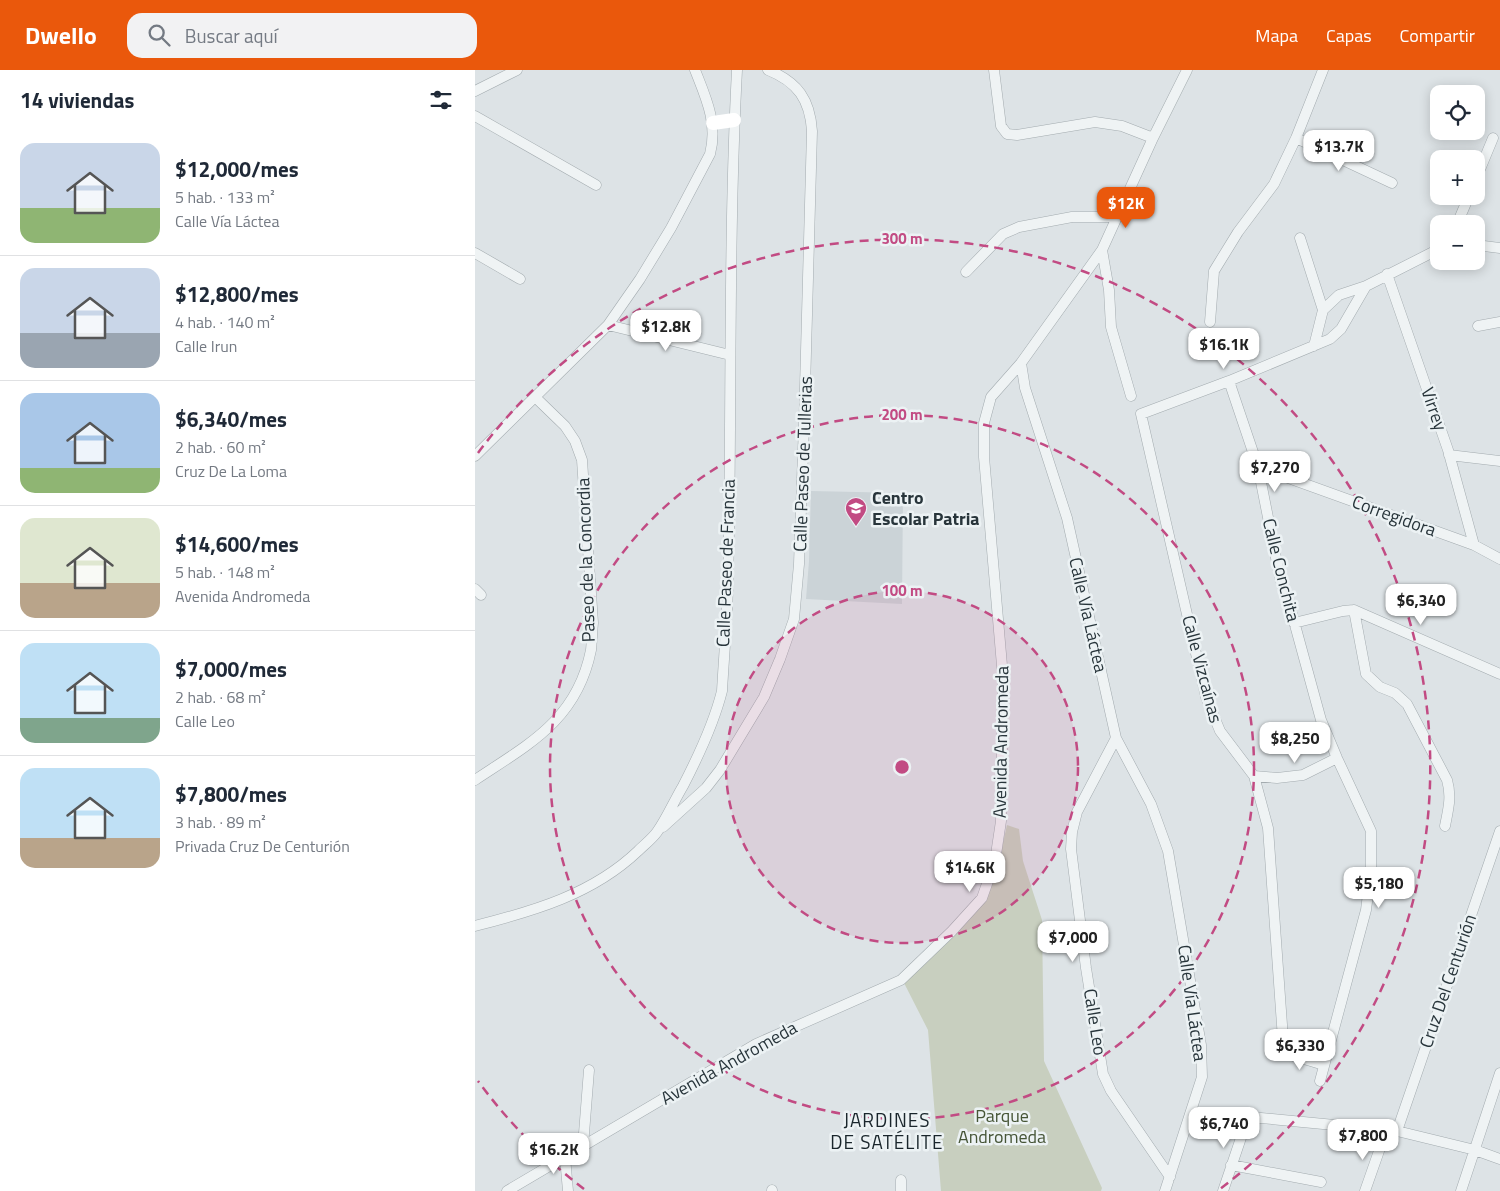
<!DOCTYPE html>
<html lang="es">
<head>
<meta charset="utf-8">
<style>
  :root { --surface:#fff; --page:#f2f2f3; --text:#1f2937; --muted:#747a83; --line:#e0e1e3; --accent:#ea580c }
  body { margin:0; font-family:"Titillium Web",sans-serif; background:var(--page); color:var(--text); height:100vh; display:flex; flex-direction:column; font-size:19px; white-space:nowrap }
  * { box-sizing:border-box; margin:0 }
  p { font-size:16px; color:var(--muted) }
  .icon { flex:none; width:28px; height:28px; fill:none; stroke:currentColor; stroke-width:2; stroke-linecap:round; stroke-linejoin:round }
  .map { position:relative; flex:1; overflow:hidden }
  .side { display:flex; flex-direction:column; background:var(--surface); width:475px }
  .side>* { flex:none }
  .fabs { position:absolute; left:955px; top:15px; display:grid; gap:10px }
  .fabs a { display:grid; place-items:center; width:55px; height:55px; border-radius:10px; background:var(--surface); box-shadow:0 2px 12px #0003; font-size:25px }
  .price { position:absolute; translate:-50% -42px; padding:0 11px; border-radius:10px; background:#fff; color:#222; font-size:16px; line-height:32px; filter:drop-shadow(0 1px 2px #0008) }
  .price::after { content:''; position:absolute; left:50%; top:30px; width:15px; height:11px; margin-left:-8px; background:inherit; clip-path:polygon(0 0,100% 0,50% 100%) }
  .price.selected { background:var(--accent); color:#fff }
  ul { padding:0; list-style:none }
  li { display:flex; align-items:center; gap:15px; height:125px; padding:0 20px }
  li+li { border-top:1px solid var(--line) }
  li span { display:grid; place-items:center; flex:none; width:140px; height:100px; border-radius:15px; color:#555 }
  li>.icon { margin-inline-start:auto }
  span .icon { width:60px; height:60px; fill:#fffc; stroke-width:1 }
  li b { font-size:21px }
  h2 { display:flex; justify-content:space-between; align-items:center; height:60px; padding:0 20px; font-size:21px }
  header { display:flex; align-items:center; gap:30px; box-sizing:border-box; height:70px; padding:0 25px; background:var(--accent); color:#fff }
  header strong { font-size:24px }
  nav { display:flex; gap:28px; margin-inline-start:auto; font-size:18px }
  .search { width:350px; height:45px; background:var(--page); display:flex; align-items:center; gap:12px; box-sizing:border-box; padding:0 18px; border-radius:15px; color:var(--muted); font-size:19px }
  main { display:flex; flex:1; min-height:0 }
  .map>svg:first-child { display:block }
  .built { fill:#cbd3d7 }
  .green { fill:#c8cfbf }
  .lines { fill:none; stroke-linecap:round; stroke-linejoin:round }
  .street-casing { stroke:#a3abaf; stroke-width:11 }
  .street { stroke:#eff3f4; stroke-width:10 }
  .secondary { stroke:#fff; stroke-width:14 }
  .ring { fill:none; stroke:#c24b83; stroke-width:2.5; stroke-dasharray:9 6 }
  .labels { text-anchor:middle; stroke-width:5; stroke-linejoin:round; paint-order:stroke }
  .street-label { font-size:18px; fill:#28353b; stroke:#ecf2f4 }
  .poi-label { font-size:18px; font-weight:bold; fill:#28353b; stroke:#ecf2f4; text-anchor:start }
  .park-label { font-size:18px; fill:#465537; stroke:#ecf2f4 }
  .neighbourhood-label { font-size:19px; letter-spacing:1px; fill:#1a262c; stroke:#ecf2f4 }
  .centre { fill:#c24b83; stroke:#ecf2f4; stroke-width:2.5 }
  .ring-label { font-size:15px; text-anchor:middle; font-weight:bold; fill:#c24b83; stroke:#ecf2f4; stroke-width:5; stroke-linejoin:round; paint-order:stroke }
</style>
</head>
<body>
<header>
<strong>Dwello</strong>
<div class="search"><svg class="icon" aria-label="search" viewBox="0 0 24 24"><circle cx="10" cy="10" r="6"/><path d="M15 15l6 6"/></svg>Buscar aquí</div>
<nav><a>Mapa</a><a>Capas</a><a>Compartir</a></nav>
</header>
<main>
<section class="side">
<h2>14 viviendas<svg class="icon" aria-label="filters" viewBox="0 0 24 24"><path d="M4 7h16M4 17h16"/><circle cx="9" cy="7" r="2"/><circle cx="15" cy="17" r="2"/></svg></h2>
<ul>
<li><span style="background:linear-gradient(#c9d6e8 65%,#8fb573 0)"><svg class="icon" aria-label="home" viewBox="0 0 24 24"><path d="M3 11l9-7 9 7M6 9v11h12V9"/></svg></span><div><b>$12,000/mes</b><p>5 hab. · 133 m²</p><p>Calle Vía Láctea</p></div></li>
<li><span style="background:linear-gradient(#c9d6e8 65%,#9aa5b1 0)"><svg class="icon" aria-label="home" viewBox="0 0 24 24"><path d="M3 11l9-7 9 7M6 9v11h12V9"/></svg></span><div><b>$12,800/mes</b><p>4 hab. · 140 m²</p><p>Calle Irun</p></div></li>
<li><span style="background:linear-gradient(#a9c7e8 75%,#8fb573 0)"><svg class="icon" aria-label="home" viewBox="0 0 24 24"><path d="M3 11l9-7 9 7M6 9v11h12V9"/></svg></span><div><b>$6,340/mes</b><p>2 hab. · 60 m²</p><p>Cruz De La Loma</p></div></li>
<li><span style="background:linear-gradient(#dfe7d0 65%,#b9a48a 0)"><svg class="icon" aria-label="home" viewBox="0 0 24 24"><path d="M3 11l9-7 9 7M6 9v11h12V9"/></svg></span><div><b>$14,600/mes</b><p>5 hab. · 148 m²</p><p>Avenida Andromeda</p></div></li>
<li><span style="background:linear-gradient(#bfe0f5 75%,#7fa58c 0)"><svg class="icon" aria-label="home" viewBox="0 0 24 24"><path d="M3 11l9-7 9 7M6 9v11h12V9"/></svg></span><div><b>$7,000/mes</b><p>2 hab. · 68 m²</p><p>Calle Leo</p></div></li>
<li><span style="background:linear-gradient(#bfe0f5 70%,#b9a48a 0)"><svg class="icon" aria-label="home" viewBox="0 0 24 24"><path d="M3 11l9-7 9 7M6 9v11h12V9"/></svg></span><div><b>$7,800/mes</b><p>3 hab. · 89 m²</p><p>Privada Cruz De Centurión</p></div></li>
</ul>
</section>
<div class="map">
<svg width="1025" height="1121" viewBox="0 0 1025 1121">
  <rect width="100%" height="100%" fill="#dde3e6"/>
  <path class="built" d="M336,421L428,423L427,534L331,529L334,491Z"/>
  <path class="green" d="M532,755L544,759L548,791L567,850L569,991L627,1118L626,1121H466L453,960L428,911L509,832L522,799Z"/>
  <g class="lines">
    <g class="street-casing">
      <path id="street" d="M519,0L526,56L532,64L542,65L620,52L647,56L678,68
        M0,21L42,0
        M0,46L121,115
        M821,68L917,113
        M1001,109L1018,68
        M982,154L994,126
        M825,168L848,240
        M1001,175L1025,178
        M627,180L634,220L636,257L656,326
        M0,183L45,209
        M491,202L528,164L544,157L597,147H643
        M912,204L973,380L999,475
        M735,252L739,201L763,162L799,114L821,68L848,0
        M133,255L255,285
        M1003,256L1025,252
        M839,276L848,240L864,225L891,216L964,179
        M546,293L550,318L592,448L641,668L676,734L693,781L726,975L727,1007L690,1121
        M754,311L783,397L805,508L817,544L846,650L862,688L896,761V800L891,840L845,1011
        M974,385L1025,391
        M0,386L133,255L165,209L196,158L235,84C243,53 231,28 220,0
        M783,397L999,475L1025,489
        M0,519L6,525
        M879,540L891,604L905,617L920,623L932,634L972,710C977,727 973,740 970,756
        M819,553L868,541L879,540L1025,604
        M641,668L602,742L597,762L596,779L611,898L628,1004L636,1021L695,1107
        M779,706L802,708L828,705L862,688
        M0,710C54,674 102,650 116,580C117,571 117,562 118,553L107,390L100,371L90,356L60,327
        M188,757L231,718L245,700L289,627L305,589L319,549L324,494L329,355L337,61C335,30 323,12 293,0
        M0,856C59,841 118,824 163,781C169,775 177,769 182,762C192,748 199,731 208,716C223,687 239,653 247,621C249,586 252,551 253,515C257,344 253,172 262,0
        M849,995L809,983L793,758L779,706L745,661L731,627L666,344L754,311L855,269L866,259L891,216
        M922,1061L1025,761
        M108,1076L114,1000
        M90,1087L93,1121
        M756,1095L846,1112
        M32,1121L281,974L426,910L477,861L507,828L520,791L526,751L528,607L509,387V353L516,327L546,293L627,180L678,68L712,0
        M297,1121V1120
        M426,1121V1110
        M748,1121L770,1056L775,1050L786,1048L922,1061L1000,1080L1025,1089
        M890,1121L904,1081L907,1059
        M986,1121L1025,1003"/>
    </g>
    <use href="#street" class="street"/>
    <path class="secondary" d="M238,53L259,50"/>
  </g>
  <circle cx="427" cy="697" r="176" fill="#c24b83" fill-opacity=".12"/>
  <g class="ring">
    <circle cx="427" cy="697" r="176"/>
    <circle cx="427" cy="697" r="352"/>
    <path d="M109 1119A528 528 0 0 1 3 1011M3 383A528 528 0 1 1 745 1119"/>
  </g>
  <defs>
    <g id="school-pin" transform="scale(1.125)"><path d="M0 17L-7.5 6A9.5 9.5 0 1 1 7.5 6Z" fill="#c24b83" stroke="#ecf2f4"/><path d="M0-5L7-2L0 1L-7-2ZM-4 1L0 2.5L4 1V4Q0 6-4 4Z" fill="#fff"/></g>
  </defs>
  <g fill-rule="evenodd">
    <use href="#school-pin" x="381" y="438"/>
  </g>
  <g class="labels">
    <g class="street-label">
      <text transform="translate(959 339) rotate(71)" y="6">Virrey</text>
      <text transform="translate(328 394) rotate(-88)" y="6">Calle Paseo de Tullerias</text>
      <text transform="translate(919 446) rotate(20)" y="6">Corregidora</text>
      <text transform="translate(111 490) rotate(-92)" y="6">Paseo de la Concordia</text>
      <text transform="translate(251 493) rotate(-88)" y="6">Calle Paseo de Francia</text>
      <text transform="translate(806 500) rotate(76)" y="6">Calle Conchita</text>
      <text transform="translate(613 545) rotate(77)" y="6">Calle Vía Láctea</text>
      <text transform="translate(727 599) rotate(75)" y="6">Calle Vizcaínas</text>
      <text transform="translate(526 672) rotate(-89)" y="6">Avenida Andromeda</text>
      <text transform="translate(973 911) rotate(-71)" y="6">Cruz Del Centurión</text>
      <text transform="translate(717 933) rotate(82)" y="6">Calle Vía Láctea</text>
      <text transform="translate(620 952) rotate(81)" y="6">Calle Leo</text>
      <text transform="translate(254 993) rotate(-29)" y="6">Avenida Andromeda</text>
    </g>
    <g class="poi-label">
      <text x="397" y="434">Centro<tspan x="397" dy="21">Escolar Patria</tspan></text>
    </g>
    <g class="park-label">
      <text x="527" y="1052">Parque<tspan x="527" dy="21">Andromeda</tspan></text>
    </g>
    <g class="neighbourhood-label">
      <text x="412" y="1057">JARDINES<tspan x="412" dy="22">DE SATÉLITE</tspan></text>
    </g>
  </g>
  <circle cx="427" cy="697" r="8" class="centre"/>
  <g class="ring-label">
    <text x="427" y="174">300 m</text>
    <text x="427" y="350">200 m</text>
    <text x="427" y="526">100 m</text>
  </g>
</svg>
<div class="fabs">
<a><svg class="icon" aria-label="locate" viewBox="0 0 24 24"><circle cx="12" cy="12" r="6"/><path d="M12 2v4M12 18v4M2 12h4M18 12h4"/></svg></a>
<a>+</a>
<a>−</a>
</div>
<b class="price" style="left:864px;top:102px">$13.7K</b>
<b class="price selected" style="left:651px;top:159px">$12K</b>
<b class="price" style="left:191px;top:282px">$12.8K</b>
<b class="price" style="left:749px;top:300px">$16.1K</b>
<b class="price" style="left:800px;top:423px">$7,270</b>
<b class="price" style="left:946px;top:556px">$6,340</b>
<b class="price" style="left:820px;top:694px">$8,250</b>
<b class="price" style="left:495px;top:823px">$14.6K</b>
<b class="price" style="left:904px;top:839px">$5,180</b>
<b class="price" style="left:598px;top:893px">$7,000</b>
<b class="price" style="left:825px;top:1001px">$6,330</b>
<b class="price" style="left:749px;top:1079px">$6,740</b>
<b class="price" style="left:888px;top:1091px">$7,800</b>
<b class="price" style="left:79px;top:1105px">$16.2K</b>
</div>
</main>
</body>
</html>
